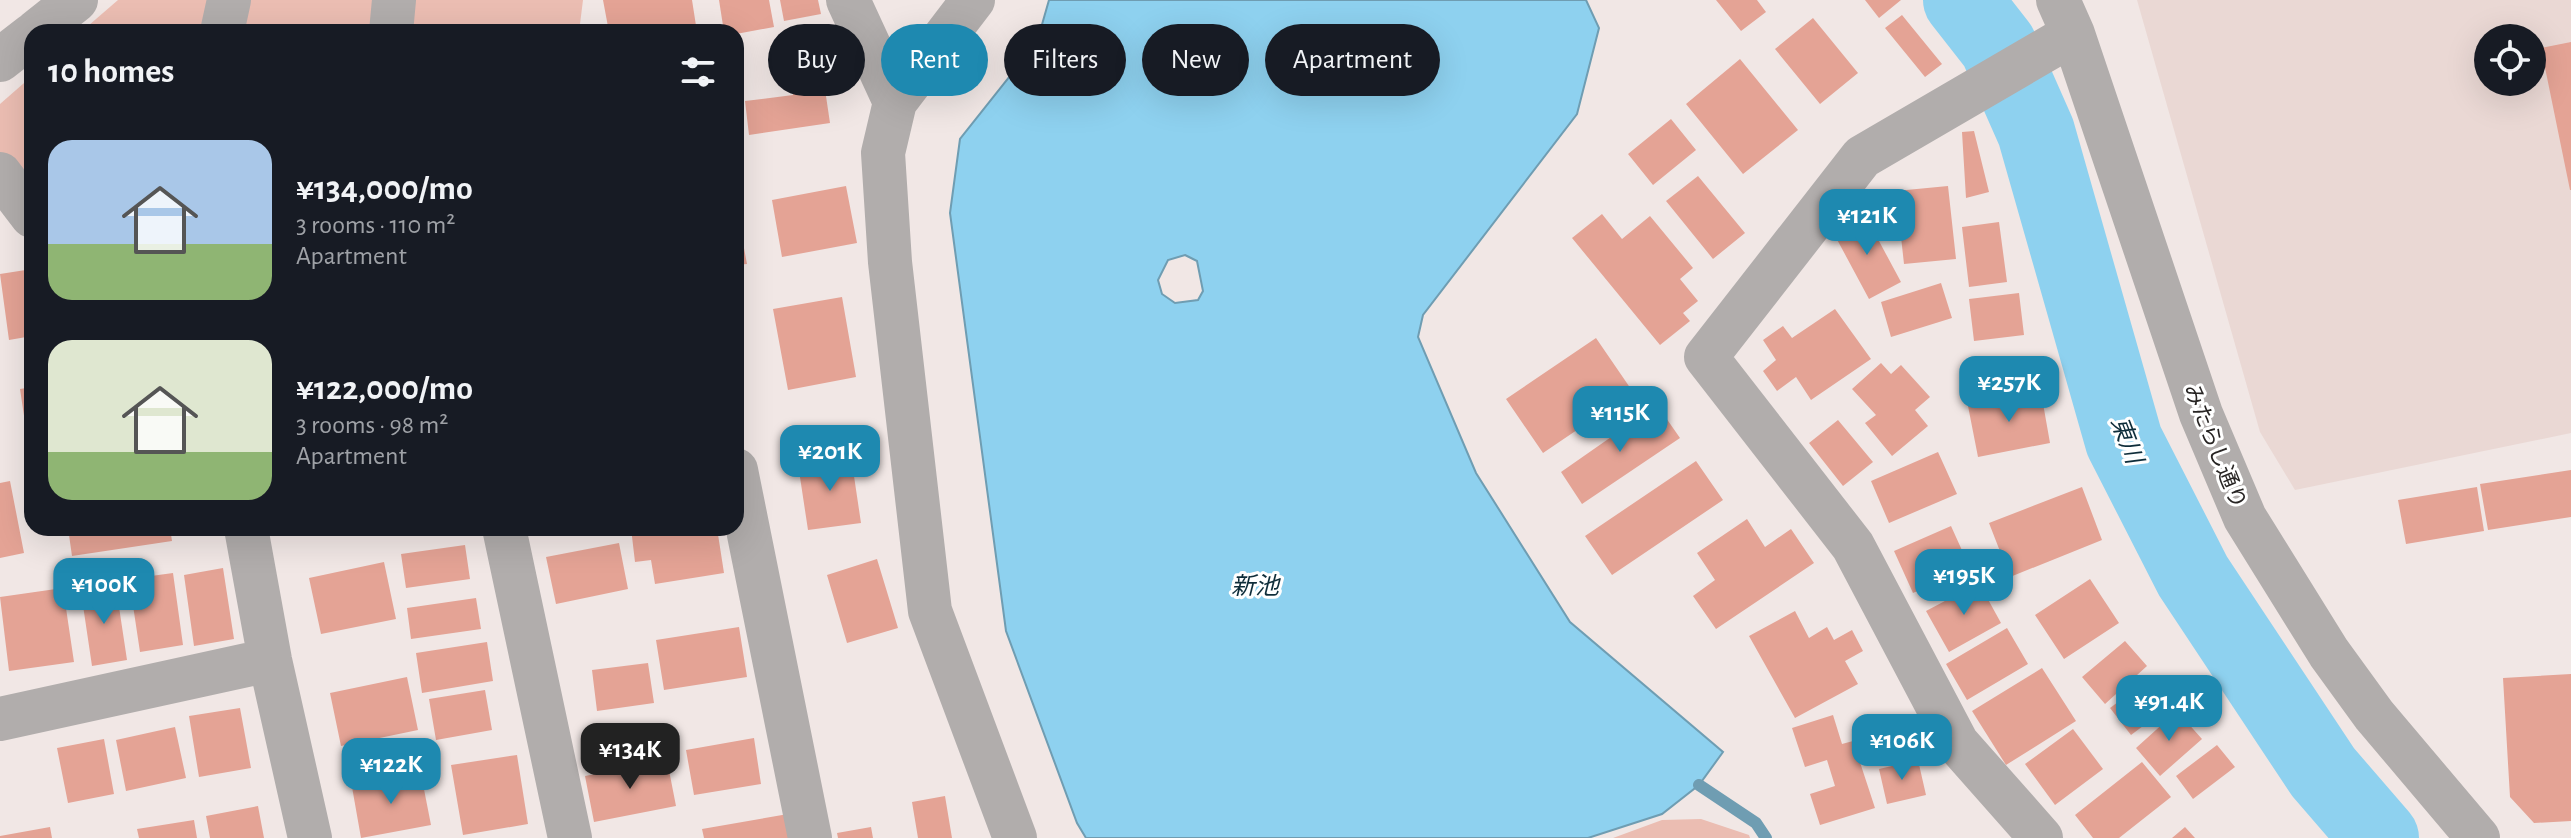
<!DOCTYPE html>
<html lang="en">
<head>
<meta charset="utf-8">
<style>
  :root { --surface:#171b24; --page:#20242c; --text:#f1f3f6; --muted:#9ea1a6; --accent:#1e89b0 }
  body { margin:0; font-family:"Alegreya Sans","Noto Sans JP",sans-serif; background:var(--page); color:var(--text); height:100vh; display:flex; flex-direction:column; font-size:30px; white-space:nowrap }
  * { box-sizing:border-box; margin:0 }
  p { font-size:26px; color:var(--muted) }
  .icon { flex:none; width:44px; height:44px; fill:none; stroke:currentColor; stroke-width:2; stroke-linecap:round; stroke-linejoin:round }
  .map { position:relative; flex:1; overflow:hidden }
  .sheet { position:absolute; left:24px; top:24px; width:720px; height:512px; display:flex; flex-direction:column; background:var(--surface); border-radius:24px; box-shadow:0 8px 32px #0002 }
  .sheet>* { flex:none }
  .guide { position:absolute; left:768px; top:24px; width:760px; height:72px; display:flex; gap:16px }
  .tools { position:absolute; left:2474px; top:24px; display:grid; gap:16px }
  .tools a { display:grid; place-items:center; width:72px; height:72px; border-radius:50%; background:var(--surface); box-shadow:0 8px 32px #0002; font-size:40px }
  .price { position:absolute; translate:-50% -68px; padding:0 18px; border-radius:16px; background:var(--accent); color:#fff; font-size:26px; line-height:52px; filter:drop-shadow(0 2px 4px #0008) }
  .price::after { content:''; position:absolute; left:50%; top:48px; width:24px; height:18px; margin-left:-12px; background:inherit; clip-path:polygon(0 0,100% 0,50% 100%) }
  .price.on { background:#222; color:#fff }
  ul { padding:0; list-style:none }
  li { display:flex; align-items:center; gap:24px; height:200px; padding:0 24px }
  li span { display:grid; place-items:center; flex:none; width:224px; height:160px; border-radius:24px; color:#555 }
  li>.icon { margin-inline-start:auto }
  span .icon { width:96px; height:96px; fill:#fffc; stroke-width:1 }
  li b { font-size:34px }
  h2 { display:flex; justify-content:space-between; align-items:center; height:96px; padding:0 24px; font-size:34px }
  .pill { padding:0 28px; border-radius:36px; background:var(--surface); box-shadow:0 8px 32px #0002; font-size:28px; line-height:72px }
  .pill.on { background:var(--accent); color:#fff }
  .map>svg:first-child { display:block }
  .built { fill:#ead8d4; fill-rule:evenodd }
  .green { fill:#ebbdb2 }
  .water { fill:#8ed1ef; stroke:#6f9db2; stroke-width:2; fill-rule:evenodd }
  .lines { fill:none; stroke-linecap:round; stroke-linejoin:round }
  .stream { stroke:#6f9db2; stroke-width:12 }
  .river { stroke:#8ed1ef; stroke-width:78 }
  .building { fill:#e4a395 }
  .minor { stroke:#b1adac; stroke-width:44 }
  .labels { text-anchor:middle; stroke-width:6; stroke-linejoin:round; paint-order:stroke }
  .street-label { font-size:22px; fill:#272423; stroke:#fff }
  .water-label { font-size:24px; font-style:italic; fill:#0e2d3a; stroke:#fff }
</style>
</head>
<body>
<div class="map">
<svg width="2571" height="838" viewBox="0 0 2571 838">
  <rect width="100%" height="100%" fill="#f1e7e5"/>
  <path class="built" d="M2137,0H2571V433L2295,490L2260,432ZM2488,38H2532V82H2488Z"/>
  <path class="green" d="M118,0H583L579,32H81Z
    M32,76V190L0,154V104Z
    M1701,819L1749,835L1750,838H1613L1662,820Z"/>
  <path class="water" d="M1049,0H1586L1599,28L1577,114L1423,315L1418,337L1476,473L1570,622L1723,752L1699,785L1662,814L1588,838H1086L1077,823L1006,631L950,213L960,139L1037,42ZM1185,255L1197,261L1203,291L1198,300L1175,303L1162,294L1158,280L1168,260Z"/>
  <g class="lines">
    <path class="stream" d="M1699,785L1756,823L1766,838"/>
    <path class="river" d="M1962,0L1998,46L2036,132L2124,441L2193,576L2323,772L2380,838"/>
  </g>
  <path class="building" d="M603,0H692L697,32H609Z
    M719,0H769L774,27L736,34L724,32Z
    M780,0H818L821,14L784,21Z
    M1716,0H1757L1766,12L1741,31Z
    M1865,0H1901L1879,18Z
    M1902,15L1942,64L1925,77L1885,28Z
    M1813,18L1858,73L1820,104L1775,49Z
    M2571,42V190H2570L2541,48Z
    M819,49L830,123L749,135L745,101L793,95L788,54Z
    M1740,59L1798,130L1743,174L1686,104Z
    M1671,119L1696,150L1653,185L1628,154Z
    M1974,131L1989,192L1966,198L1962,132Z
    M1698,176L1745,233L1713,259L1666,201Z
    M846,186L857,243L782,257L772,200Z
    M1948,186L1956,259L1904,264L1896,191Z
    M736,211H737L747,264L736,265Z
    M1602,214L1622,239L1650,216L1693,268L1680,279L1698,301L1683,313L1690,321L1660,345L1572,238Z
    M1865,215L1901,282L1869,299L1833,232Z
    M1999,222L2007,282L1969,287L1962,227Z
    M32,269V336L9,340L0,274Z
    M1941,283L1952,318L1891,337L1881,302Z
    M2019,293L2024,335L1974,341L1969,299Z
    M842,297L856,377L788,390L773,309Z
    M1835,309L1871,359L1811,400L1796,377L1777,391L1763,371L1776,360L1763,340L1783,326L1792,338Z
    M1596,338L1633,392L1543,453L1506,399Z
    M1881,363L1891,374L1901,365L1930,397L1915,410L1928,426L1892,456L1865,423L1876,415L1852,389Z
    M32,387V456H30L20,389Z
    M2041,392L2050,443L1978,457L1968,406Z
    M1657,405L1680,438L1582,504L1561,472Z
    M1838,420L1873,462L1843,486L1809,443Z
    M1938,452L1957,494L1889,523L1871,481Z
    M851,456L861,523L808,530L798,464Z
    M1696,461L1723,500L1612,575L1585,536Z
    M2571,470V517L2488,530L2480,484Z
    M10,481L24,553L0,558V483Z
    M2082,487L2102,540L2010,577L1989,523Z
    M2477,487L2484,531L2406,544L2398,500Z
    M1747,519L1765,547L1791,529L1814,563L1716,629L1693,596L1715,580L1697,553Z
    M1951,526L1970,568L1913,593L1894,551Z
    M68,528H170L172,541L72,556Z
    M292,528H333V530L293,536Z
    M631,528H661L662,534L717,528L724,573L655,584L651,560L635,562Z
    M619,543L628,589L556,604L546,557Z
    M465,545L470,579L406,588L401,554Z
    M877,559L898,628L847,643L827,575Z
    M384,562L396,619L321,634L309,578Z
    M223,568L234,639L194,646L184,575Z
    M173,573L183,645L140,652L129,579Z
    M2090,579L2119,623L2064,659L2035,615Z
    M1979,583L2001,623L1949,652L1926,611Z
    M116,587L127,660L92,666L81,592Z
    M63,588L74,662L9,671L0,597Z
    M476,598L481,629L411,639L407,608Z
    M1795,611L1809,638L1827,627L1834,640L1852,630L1863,651L1845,661L1858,684L1795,718L1749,636Z
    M739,627L747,677L664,690L656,640Z
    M2007,628L2028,664L1967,700L1946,664Z
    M2125,641L2147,666L2105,704L2082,677Z
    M487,642L493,681L422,693L416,653Z
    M648,663L654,703L597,711L592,670Z
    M2042,668L2076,721L2006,765L1972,711Z
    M2571,674V821L2534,823L2510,797L2503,678Z
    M2154,675L2175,702L2131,735L2110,708Z
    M407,677L418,730L341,746L330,693Z
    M485,690L492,730L436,740L429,699Z
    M240,708L251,768L199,777L189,716Z
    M2177,711L2202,739L2160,776L2136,748Z
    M1833,715L1842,744L1853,741L1875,808L1820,825L1810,794L1835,786L1827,760L1805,767L1792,728Z
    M1899,717L1907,749L1871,759L1863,727Z
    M175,727L186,778L126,791L116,740Z
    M2073,729L2103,769L2055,805L2025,764Z
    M754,738L761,784L694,795L686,750Z
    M104,739L114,794L68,803L57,748Z
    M2217,745L2235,767L2193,799L2176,776Z
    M517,755L528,824L463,835L451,765Z
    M667,760L676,806L594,822L585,776Z
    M1918,760L1926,795L1887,804L1879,769Z
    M2142,762L2171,797L2119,838H2093L2075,815Z
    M421,774L431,825L361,838L352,787Z
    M945,796L952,838H918L912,802Z
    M258,806L264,838H210L206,816Z
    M788,814L792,838H704L702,829Z
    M194,820L197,838H139L137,829Z
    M50,827L52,838H0V836Z
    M871,827L873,838H838L837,833Z
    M2185,827L2195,838H2172Z"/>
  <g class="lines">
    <path class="minor" d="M848,0L895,102
      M973,0L895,102L883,153L890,262L930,611L1015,838
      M2058,0L2073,34L2201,414L2245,518L2329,653L2374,715L2478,838
      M36,32L76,0
      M222,32L229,0
      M391,32L394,0
      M0,60L32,35
      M0,174L32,216
      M736,470L810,838
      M246,528L270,660L310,838
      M504,528L570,838
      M0,719L270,660
      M2041,838L1957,743L1853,546L1706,357L1862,157L2073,34"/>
  </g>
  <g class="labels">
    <g class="street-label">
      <text transform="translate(2216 446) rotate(68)" y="8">みたらし通り</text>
    </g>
    <g class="water-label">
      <text transform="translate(2127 440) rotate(69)" y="8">東川</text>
      <text x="1255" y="594">新池</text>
    </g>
  </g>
</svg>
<div class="tools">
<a><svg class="icon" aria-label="locate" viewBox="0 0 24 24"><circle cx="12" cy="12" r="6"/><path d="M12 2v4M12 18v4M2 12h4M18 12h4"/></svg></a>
</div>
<b class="price" style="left:1867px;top:257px">¥121K</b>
<b class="price" style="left:2009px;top:424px">¥257K</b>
<b class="price" style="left:1620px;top:454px">¥115K</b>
<b class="price" style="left:830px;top:493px">¥201K</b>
<b class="price" style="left:1964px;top:617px">¥195K</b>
<b class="price" style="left:104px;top:626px">¥100K</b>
<b class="price" style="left:2169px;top:743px">¥91.4K</b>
<b class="price" style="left:1902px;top:782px">¥106K</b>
<b class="price on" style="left:630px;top:791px">¥134K</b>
<b class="price" style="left:391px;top:806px">¥122K</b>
<div class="guide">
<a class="pill">Buy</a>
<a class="pill on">Rent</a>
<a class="pill">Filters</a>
<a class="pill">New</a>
<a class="pill">Apartment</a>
</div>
<section class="sheet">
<h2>10 homes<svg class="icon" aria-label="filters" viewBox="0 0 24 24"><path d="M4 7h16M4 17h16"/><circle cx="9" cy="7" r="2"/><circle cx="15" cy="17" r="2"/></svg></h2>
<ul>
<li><span style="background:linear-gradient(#a9c7e8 65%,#8fb573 0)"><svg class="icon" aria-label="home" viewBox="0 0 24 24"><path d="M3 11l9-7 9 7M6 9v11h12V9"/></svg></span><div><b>¥134,000/mo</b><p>3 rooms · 110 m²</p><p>Apartment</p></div></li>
<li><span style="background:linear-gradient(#dfe7d0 70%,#8fb573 0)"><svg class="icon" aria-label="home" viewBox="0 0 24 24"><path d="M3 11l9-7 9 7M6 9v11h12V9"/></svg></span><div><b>¥122,000/mo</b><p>3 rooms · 98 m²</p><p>Apartment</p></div></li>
</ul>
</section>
</div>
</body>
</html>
